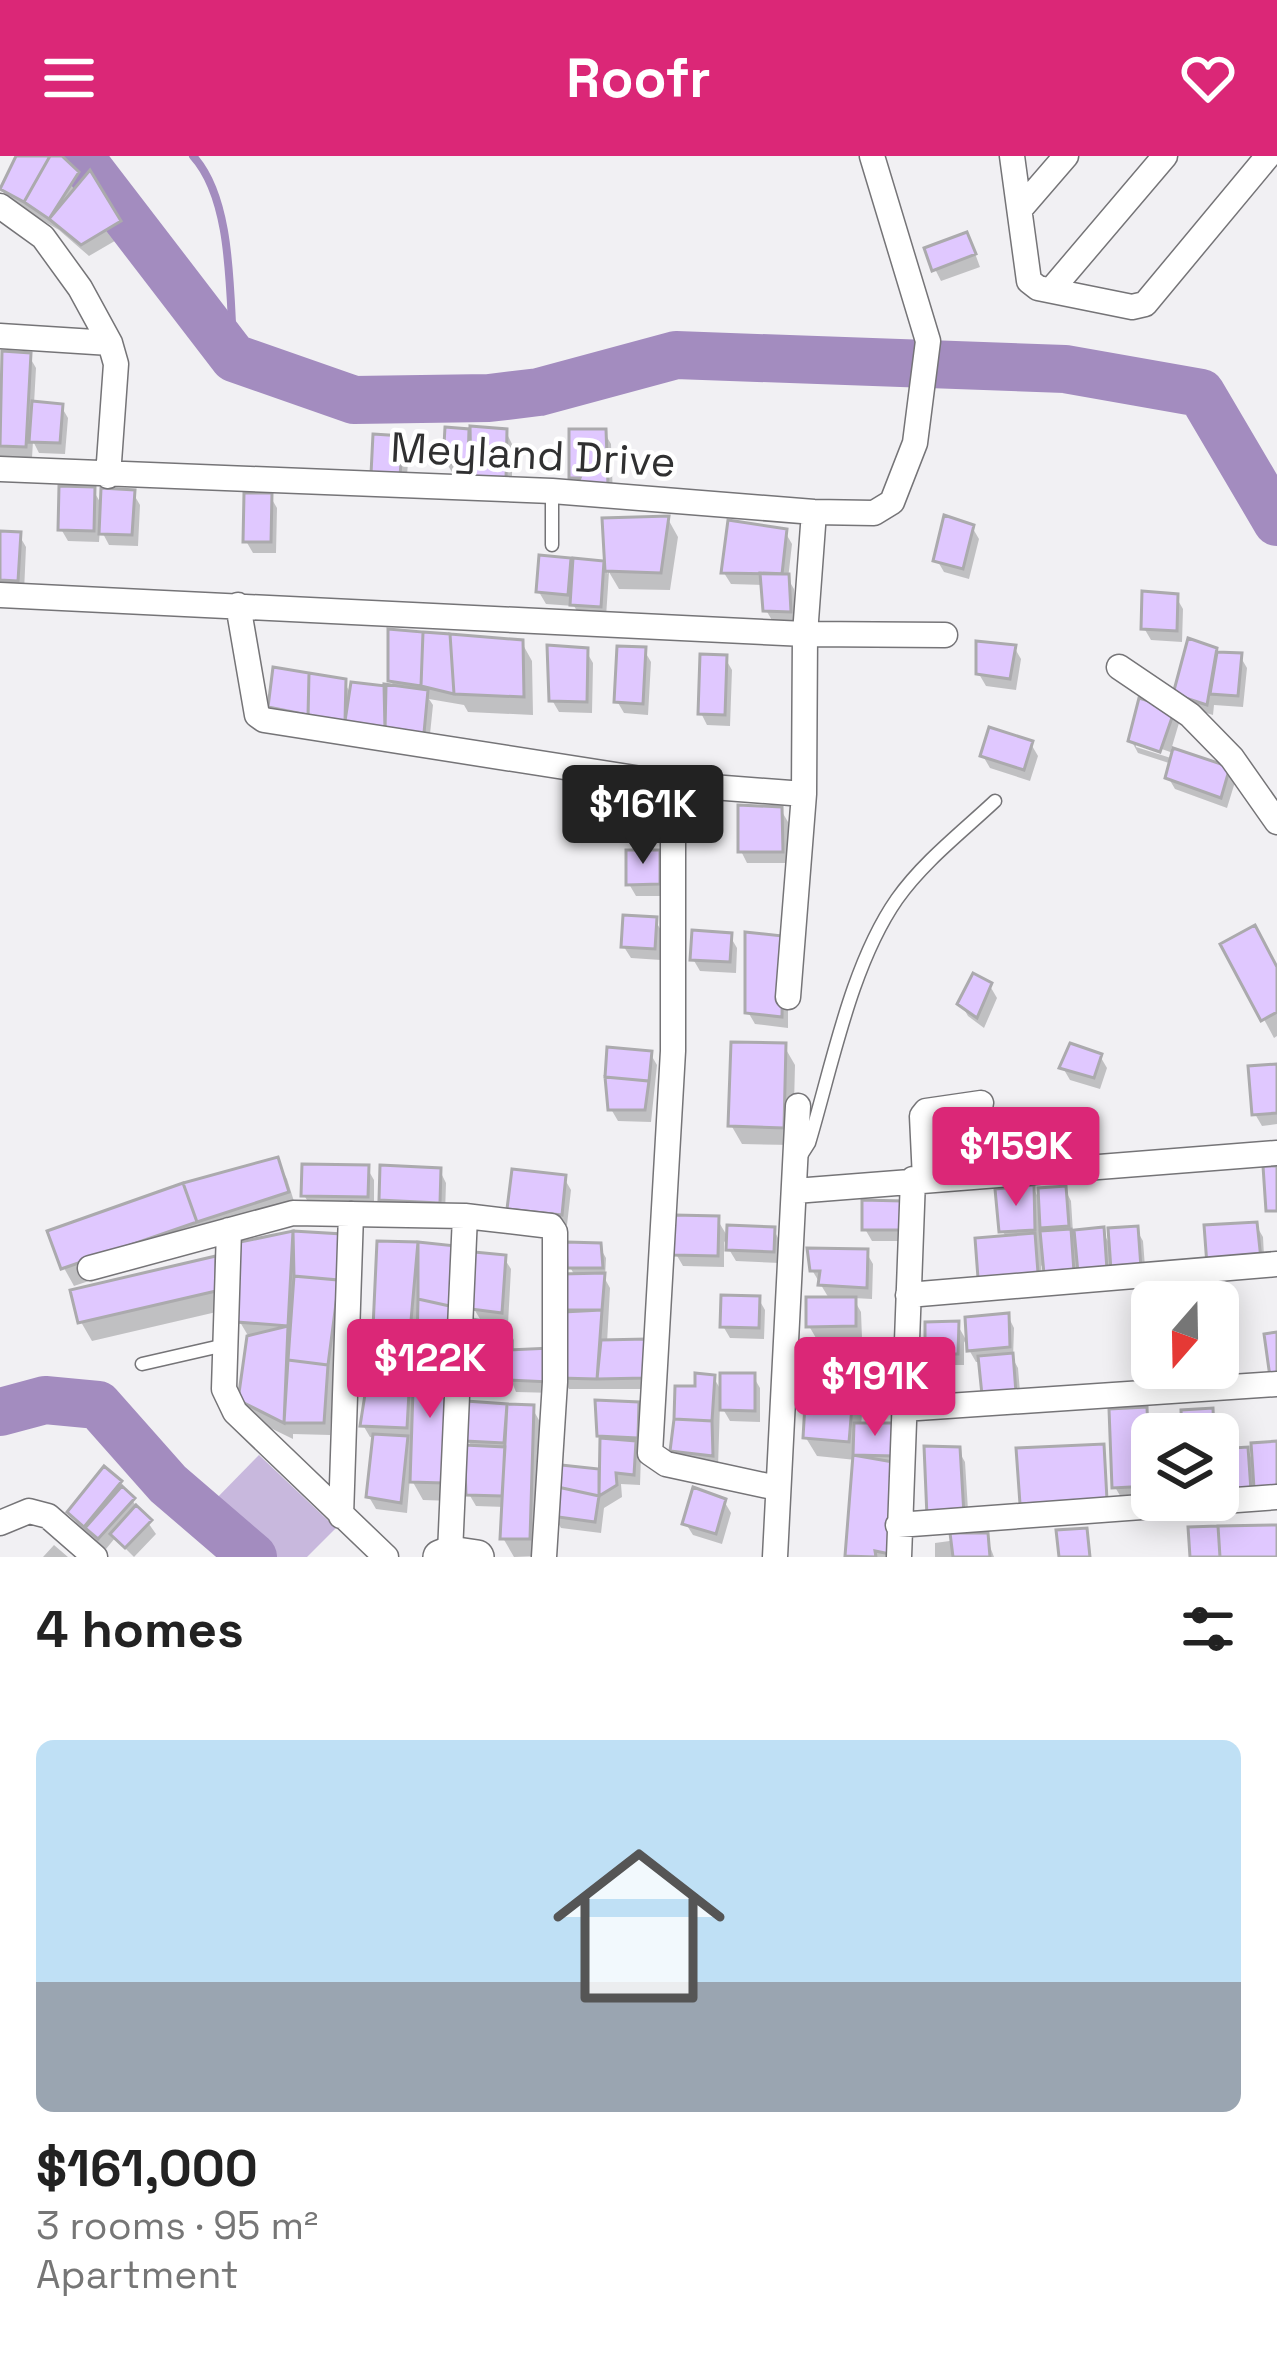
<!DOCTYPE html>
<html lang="en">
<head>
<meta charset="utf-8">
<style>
  :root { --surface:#fff; --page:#f2f2f2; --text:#222; --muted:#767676; --accent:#db2777 }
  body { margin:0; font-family:"Space Grotesk",sans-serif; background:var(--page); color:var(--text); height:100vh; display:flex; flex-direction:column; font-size:45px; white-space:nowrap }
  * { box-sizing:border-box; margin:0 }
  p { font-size:39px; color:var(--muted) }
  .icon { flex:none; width:66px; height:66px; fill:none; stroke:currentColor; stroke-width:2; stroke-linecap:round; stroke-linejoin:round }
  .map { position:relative; height:1401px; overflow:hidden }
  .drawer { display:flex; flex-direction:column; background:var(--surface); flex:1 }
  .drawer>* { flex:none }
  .needle { width:78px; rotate:200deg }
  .buttons { position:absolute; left:1131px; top:1125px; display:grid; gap:24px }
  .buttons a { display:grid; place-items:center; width:108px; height:108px; border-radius:18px; background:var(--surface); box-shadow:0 6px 30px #0003; font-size:60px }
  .price { position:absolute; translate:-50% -102px; padding:0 27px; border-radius:12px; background:var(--accent); color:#fff; font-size:39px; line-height:78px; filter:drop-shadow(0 3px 6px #0008) }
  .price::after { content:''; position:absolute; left:50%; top:72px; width:36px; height:27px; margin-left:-18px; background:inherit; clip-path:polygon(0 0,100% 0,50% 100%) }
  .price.current { background:#222; color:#fff }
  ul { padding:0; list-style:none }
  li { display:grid; align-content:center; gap:24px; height:636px; padding:0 36px }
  li span { display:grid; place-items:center; height:372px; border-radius:18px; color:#555 }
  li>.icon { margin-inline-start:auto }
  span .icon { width:216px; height:216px; fill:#fffc; stroke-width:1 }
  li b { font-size:51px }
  h2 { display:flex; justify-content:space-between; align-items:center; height:144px; padding:0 36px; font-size:51px }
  header { display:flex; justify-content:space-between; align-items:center; height:156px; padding:0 36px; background:var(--accent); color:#fff; font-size:54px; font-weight:700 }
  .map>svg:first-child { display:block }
  .green { fill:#c8b8dd }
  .shadow { fill:#0003; fill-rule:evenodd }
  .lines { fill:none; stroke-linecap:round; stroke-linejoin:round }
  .stream { stroke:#a38cbf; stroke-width:8 }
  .river { stroke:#a38cbf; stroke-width:48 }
  .building { fill:#e0c8ff; stroke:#abaaad; stroke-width:3 }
  .service-casing { stroke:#757477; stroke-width:15 }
  .minor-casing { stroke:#757477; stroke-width:27 }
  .tertiary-casing { stroke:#757477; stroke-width:36 }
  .service { stroke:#fff; stroke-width:12 }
  .minor { stroke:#fff; stroke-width:24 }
  .tertiary { stroke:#fff; stroke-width:33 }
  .labels { text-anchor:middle; stroke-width:9; stroke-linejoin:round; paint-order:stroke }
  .street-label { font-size:42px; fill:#303031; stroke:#fff }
</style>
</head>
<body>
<header><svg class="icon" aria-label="menu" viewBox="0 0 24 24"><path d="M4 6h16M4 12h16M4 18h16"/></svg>Roofr<svg class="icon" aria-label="heart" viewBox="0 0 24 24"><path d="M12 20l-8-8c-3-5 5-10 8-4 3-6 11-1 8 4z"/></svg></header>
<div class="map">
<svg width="1277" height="1401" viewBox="0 0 1277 1401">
  <rect width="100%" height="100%" fill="#f1f0f3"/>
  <path class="green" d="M259,1299L336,1372L307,1401H269L212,1347Z"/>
  <path class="shadow" d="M19,0H58L82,27L90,19L125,79L89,100L59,74L8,44L1,32Z
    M973,92L980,111L941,125L935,113Z
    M29,200L36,212L34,248L61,250L68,262L65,298L39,297L33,285L32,302H0V246Z
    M447,274L506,276L512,288V335L474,319L453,318L446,306Z
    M604,276L611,288L613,341L579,333L572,321Z
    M402,283L409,295L406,331L381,329Z
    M93,334L103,351L133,337L140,349L138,390L109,389L100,372L99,386L68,385L61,373Z
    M270,340L277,352L276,397H253L246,385Z
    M668,363L678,381L670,434L619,433L609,416L606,461L580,460L574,450L546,448L539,436L542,403L602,407L608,418L605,365Z
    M972,371L979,383L969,423L944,416L937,404Z
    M785,376L792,388L788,423L794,433L796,467L773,466L766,454L764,429L731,428L724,417Z
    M0,378L19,379L26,391L24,436L0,433Z
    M1176,441L1183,453L1182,486L1151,484L1144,472Z
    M522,487L532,505L533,559L468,556L464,549L429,543L433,549L429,588L278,563L271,551L275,514L344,526L351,538L396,534L391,525Z
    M1014,491L1021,503L1016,534L986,530L979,518Z
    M644,494L651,506L648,559L624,557L617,545Z
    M586,495L593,507L592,557L559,556L552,544Z
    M1215,495L1218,499L1240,500L1247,512L1243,551L1214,549L1213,559L1183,550L1176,538Z
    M725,502L732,514L730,570L707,569L701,557Z
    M1173,555L1179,567L1171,594L1228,614L1235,626L1227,652L1175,633L1168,621L1172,608L1138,597L1131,584ZM1136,584L1176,598L1174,603L1136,591Z
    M1031,588L1038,600L1030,625L990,612L983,600Z
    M781,654L788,666V707H747L741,695Z
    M658,697L665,709V740H636L629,728Z
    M655,764L662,776L661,804L631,802L624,791Z
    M730,780L737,792L736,817L700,815L693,803Z
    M1224,789L1277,815V880L1274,882Z
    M788,794V872L755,868L748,856Z
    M990,830L997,842L984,872L968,860L961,848Z
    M784,890L795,909L793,989L742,988L731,969Z
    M650,897L657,909L651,966L618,965L611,953Z
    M1100,900L1107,912L1100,933L1070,924L1063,912Z
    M1277,913V968L1262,970L1255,958Z
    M277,1004L287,1023L297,1055L74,1130L64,1112Z
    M367,1012L374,1024V1052L311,1051L304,1039Z
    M440,1015L446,1027L445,1058L389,1055L382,1043Z
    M564,1022L571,1034L567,1069L517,1064Z
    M1033,1032L1042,1048L1065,1033L1071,1045L1073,1077L1102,1075L1112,1092L1136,1073L1143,1085L1146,1124L1121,1125L1111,1108L1112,1126L1053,1129L1041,1109L1043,1129L1002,1075Z
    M901,1048L908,1085H872L865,1073Z
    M717,1063L729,1083L774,1074L780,1086V1107L736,1105L724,1085V1111L683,1110L676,1098Z
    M1256,1069L1263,1081L1264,1100L1211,1105Z
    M293,1078L340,1081L338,1226H333L330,1279L293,1278V1283L252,1263L241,1244L250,1183L240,1166L243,1088Z
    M380,1088L455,1092L456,1200H427L423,1194L410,1192L419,1207L453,1345L423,1344L410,1321L407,1357L376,1353L369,1341L375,1282L370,1281L363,1269L387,1190L376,1171Z
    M599,1090L606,1102L605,1123L610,1132L607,1187L644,1186L650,1233H569L562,1222L564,1120H575L570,1111Z
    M866,1096L873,1108L872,1143L853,1142L861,1156L862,1182H816L809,1170L830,1144L812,1114Z
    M504,1102L511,1113L508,1168L504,1167L514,1184V1197L555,1237L516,1236L509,1219L480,1217L473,1205L483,1168L474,1153Z
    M214,1103L225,1154L92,1185L81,1166L74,1136Z
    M758,1142L765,1154L764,1183L730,1182L723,1170Z
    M1008,1160L1014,1172L1013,1203L1018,1212L1021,1248L982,1206H976L964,1185V1209H935L928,1197L957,1168L969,1189Z
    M868,1195L903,1250L872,1248L865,1236Z
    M854,1217L864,1236L861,1270H894L899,1401H849L856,1304L817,1300L806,1282Z
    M753,1220L760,1232V1266L730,1265L720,1248L718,1311L680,1306L673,1294L698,1233L714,1222L723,1238Z
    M599,1247L637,1249L644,1261V1293H637L641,1300L640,1329L621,1328L622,1341L604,1352L601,1377L561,1372L554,1360L555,1312L603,1316Z
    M507,1251L532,1252L543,1271L539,1400L514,1401L503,1382L505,1351L476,1350L469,1338L473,1292L468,1285Z
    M1145,1255L1152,1266V1342L1122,1343L1115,1331Z
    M1212,1256L1219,1267L1220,1296L1247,1294L1255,1309L1277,1288L1256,1346L1218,1299V1278H1185Z
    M958,1294L965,1306L969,1370L937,1372Z
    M120,1327L156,1378L134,1401L115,1382L106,1393L77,1368L70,1356Z
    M724,1345L731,1357L722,1388L693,1379L686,1368Z
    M986,1380L994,1401H935V1387Z
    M54,1389L68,1401H43Z"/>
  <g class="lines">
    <path class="stream" d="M193,0C234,45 229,142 234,202"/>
    <path class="river" d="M79,0L234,202L354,244L489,242L539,236L676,199L1065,213L1201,237L1277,366
      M0,1256L45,1244L98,1249L168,1328L253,1401"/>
  </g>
  <path class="building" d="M16,0H50L24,46L0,33Z
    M50,0H62L79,16L49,63L24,46Z
    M90,14L121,65L81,89L49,63Z
    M967,76L976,98L932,115L924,92Z
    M2,195L31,197L26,291L0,290Z
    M32,245L63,248L60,287L29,286Z
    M470,270L507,273L506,324H471Z
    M445,271L469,273L468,309L443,307Z
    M569,273H606L608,330L577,329L580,322H569Z
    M373,278L403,280L400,320L371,318Z
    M59,330L95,331L94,375L58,374Z
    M101,332L135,334L132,379L99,378Z
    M244,337H272L271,386H243Z
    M944,359L974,369L963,413L933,405Z
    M669,360L661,417L605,415L602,362Z
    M728,364L787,373L782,418L721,417Z
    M0,375L21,376L18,425L0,424Z
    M539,399L571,402L568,439L536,436Z
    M573,402L604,405L601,451L570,449Z
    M760,417L789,418L791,456L763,455Z
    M1142,435L1178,438L1177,475L1141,473Z
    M388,473L423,476L421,530L388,525Z
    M423,476L450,478L454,538L421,530Z
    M450,478L523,484L524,541L454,538Z
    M1188,482L1217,492L1207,549L1173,538Z
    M976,485L1016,489L1010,523L976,518Z
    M547,489L588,492L587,546L549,545Z
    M617,490L646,491L643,548L614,546Z
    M1217,496L1242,497L1238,540L1210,538Z
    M700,498L727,499L725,559L698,558Z
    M273,511L309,517L308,559L268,551Z
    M309,517L346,523L345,565L308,562Z
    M351,526L386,530L385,575L345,565Z
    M384,528L428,534L424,577L385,575Z
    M1139,542L1175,553L1160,596L1128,585Z
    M989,571L1033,585L1024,614L980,600Z
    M1173,592L1230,611L1221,642L1165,622Z
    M738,649L782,651L783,696H738Z
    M626,694H660V728L626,729Z
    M623,759L657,761L655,793L621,791Z
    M1255,769L1277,811V856L1261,865L1220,788Z
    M692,774L732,777L730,806L690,804Z
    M745,776L783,780L782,861L745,857Z
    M973,817L992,827L977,862L957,848Z
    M731,886L786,887L784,972L728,970Z
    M1070,887L1102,898L1094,922L1059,912Z
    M607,891L652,895L649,925L605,921Z
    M1277,908V957L1252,959L1248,910Z
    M605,921L649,925L645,954H608Z
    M278,1001L289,1036L197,1066L183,1027Z
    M302,1008L369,1009L368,1041L301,1040Z
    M380,1009L441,1012L440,1047L379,1044Z
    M1263,1010H1277V1055H1266Z
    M512,1013L566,1019L562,1059L507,1053Z
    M183,1027L197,1066L61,1113L47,1075Z
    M1034,1029L1035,1074L999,1076L995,1033Z
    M1066,1030L1069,1070L1040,1072L1038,1032Z
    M862,1044L903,1045V1074H862Z
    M674,1059L719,1060L718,1100L673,1099Z
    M1257,1066L1261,1103L1207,1109L1204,1069Z
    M727,1069L775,1071L774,1096L726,1094Z
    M1138,1070L1141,1112L1111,1114L1108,1072Z
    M1104,1071L1107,1114L1078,1117L1074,1074Z
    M1071,1073L1074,1116L1044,1118L1040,1075Z
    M293,1075L342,1078L339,1124L294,1120Z
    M293,1075L288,1170L237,1166L240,1086Z
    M1035,1077L1038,1117L978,1122L975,1082Z
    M377,1085L418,1086L410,1176L373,1172Z
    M418,1086L456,1090L454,1151L418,1143Z
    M566,1086L601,1087L603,1112H567Z
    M807,1092L868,1093L867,1132L818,1129L820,1115H810Z
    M474,1096L506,1099L502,1157L471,1153Z
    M216,1100V1135L78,1167L70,1134Z
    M605,1117L602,1154H562L561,1118Z
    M294,1120L339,1124L328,1209L288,1204Z
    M721,1139L760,1140L759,1172L720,1171Z
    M806,1141H856V1170L806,1171Z
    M418,1143L454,1151L451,1189H417Z
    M602,1154L597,1223L559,1222L563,1156Z
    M1009,1157L1010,1191L967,1195L965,1161Z
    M472,1163L509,1169L507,1209L470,1205Z
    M959,1165L958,1198H925V1166Z
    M288,1170L284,1267L238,1244L247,1180Z
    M1277,1176V1221H1270L1264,1178Z
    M646,1183L645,1222L597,1223L601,1184Z
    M371,1184L413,1190L409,1236L366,1232Z
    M551,1192L550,1226L506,1224L508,1194Z
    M865,1192H901L897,1239L862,1237Z
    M1013,1197L1016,1237L982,1239L978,1200Z
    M288,1204L328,1209L324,1267H284Z
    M414,1204L450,1205L444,1327L410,1326Z
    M807,1213L855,1214L849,1286L803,1282Z
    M695,1217L715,1219L712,1265L674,1263L675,1230H695Z
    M720,1217H755V1255L720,1254Z
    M366,1232L409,1236L407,1272L360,1270Z
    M595,1244L639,1246L638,1282L597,1280Z
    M466,1245L507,1248L504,1287L465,1285Z
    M507,1248L534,1249L530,1383H500Z
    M1147,1251L1150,1330L1112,1332L1109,1253Z
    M1213,1252L1214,1278H1182L1181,1254Z
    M674,1263L712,1265L713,1300L670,1295Z
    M854,1267H896L895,1300L853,1299Z
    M373,1278L408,1280L401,1347L366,1341Z
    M600,1282L636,1285L634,1319L616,1317L617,1329L599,1340Z
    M1277,1285V1330L1254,1332L1251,1287Z
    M1104,1288L1107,1344L1020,1348L1016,1292Z
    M464,1289L505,1291L502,1340L466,1339Z
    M924,1290L960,1291L964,1359L927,1361Z
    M1248,1291L1251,1335L1221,1337L1218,1293Z
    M853,1299L893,1306L890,1398L875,1395L876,1401L845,1400Z
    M552,1308L599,1313V1340L553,1330Z
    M104,1310L122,1325L84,1371L67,1356Z
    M122,1330L135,1342L98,1383L85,1372Z
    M553,1330L599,1340L595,1366L551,1360Z
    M693,1331L726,1343L716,1378L682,1368Z
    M136,1349L152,1364L125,1392L110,1378Z
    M1277,1369V1401H1220L1218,1370Z
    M1218,1370L1220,1401H1190L1188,1371Z
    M1087,1372L1090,1401H1059L1056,1374Z
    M950,1377H988L990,1401H953Z"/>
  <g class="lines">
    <g class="service-casing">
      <path id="service" d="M552,389V336
        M802,998L809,987C832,910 851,809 897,743C923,706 962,676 995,645
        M142,1208L225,1189"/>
    </g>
    <g class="minor-casing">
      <path id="minor" d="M1012,0L1029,125L1038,132L1132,151L1145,148L1268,0
        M0,50L43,81L80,132L110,187L116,208L108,320
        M1022,51L1066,0
        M1052,133L1165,0
        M0,180L110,187
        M0,313L552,335L814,356L874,357L892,346L915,287L928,185L872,0
        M0,439L805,478L945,479
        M238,449L257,559L264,564L673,628L804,638
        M1119,511L1190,559L1232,602L1277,666
        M673,628V895L650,1297L666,1308L777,1332
        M788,841L804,638L805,478L814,356
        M925,1023L922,960L926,955L981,947
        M795,1035L1277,997
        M229,1074L224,1233L235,1256L386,1401
        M90,1112L293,1057L465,1060L551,1070L555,1076V1226L544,1401
        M908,1139L1277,1108
        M903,1253L1277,1228
        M341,1360L351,1058
        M0,1367L29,1355L48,1360L95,1401
        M898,1369L1277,1341
        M450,1397L465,1060
        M775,1401L798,950
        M899,1401L913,1023"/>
    </g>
    <g class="tertiary-casing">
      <path id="tertiary" d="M440,1401L450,1397L477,1401"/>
    </g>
    <use href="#service" class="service"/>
    <use href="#minor" class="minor"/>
    <use href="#tertiary" class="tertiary"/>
  </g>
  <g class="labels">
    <g class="street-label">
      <text transform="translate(533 298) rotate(3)" y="15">Meyland Drive</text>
    </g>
  </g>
</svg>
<div class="buttons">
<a><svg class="needle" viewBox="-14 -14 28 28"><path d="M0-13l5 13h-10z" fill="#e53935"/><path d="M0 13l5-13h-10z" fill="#767676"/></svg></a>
<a><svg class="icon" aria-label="layers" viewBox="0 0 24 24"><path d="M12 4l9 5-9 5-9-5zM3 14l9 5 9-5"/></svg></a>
</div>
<b class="price current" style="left:643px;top:711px">$161K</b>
<b class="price" style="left:1016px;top:1053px">$159K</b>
<b class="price" style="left:430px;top:1265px">$122K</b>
<b class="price" style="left:875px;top:1283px">$191K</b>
</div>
<section class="drawer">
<h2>4 homes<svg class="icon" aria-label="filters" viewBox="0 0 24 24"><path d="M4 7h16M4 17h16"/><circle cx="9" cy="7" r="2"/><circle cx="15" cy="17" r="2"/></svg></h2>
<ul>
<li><span style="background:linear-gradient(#bfe0f5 65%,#9aa5b1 0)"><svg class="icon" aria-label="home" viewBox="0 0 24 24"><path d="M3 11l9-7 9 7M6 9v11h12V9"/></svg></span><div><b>$161,000</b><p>3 rooms · 95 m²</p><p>Apartment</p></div></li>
</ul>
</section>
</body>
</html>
